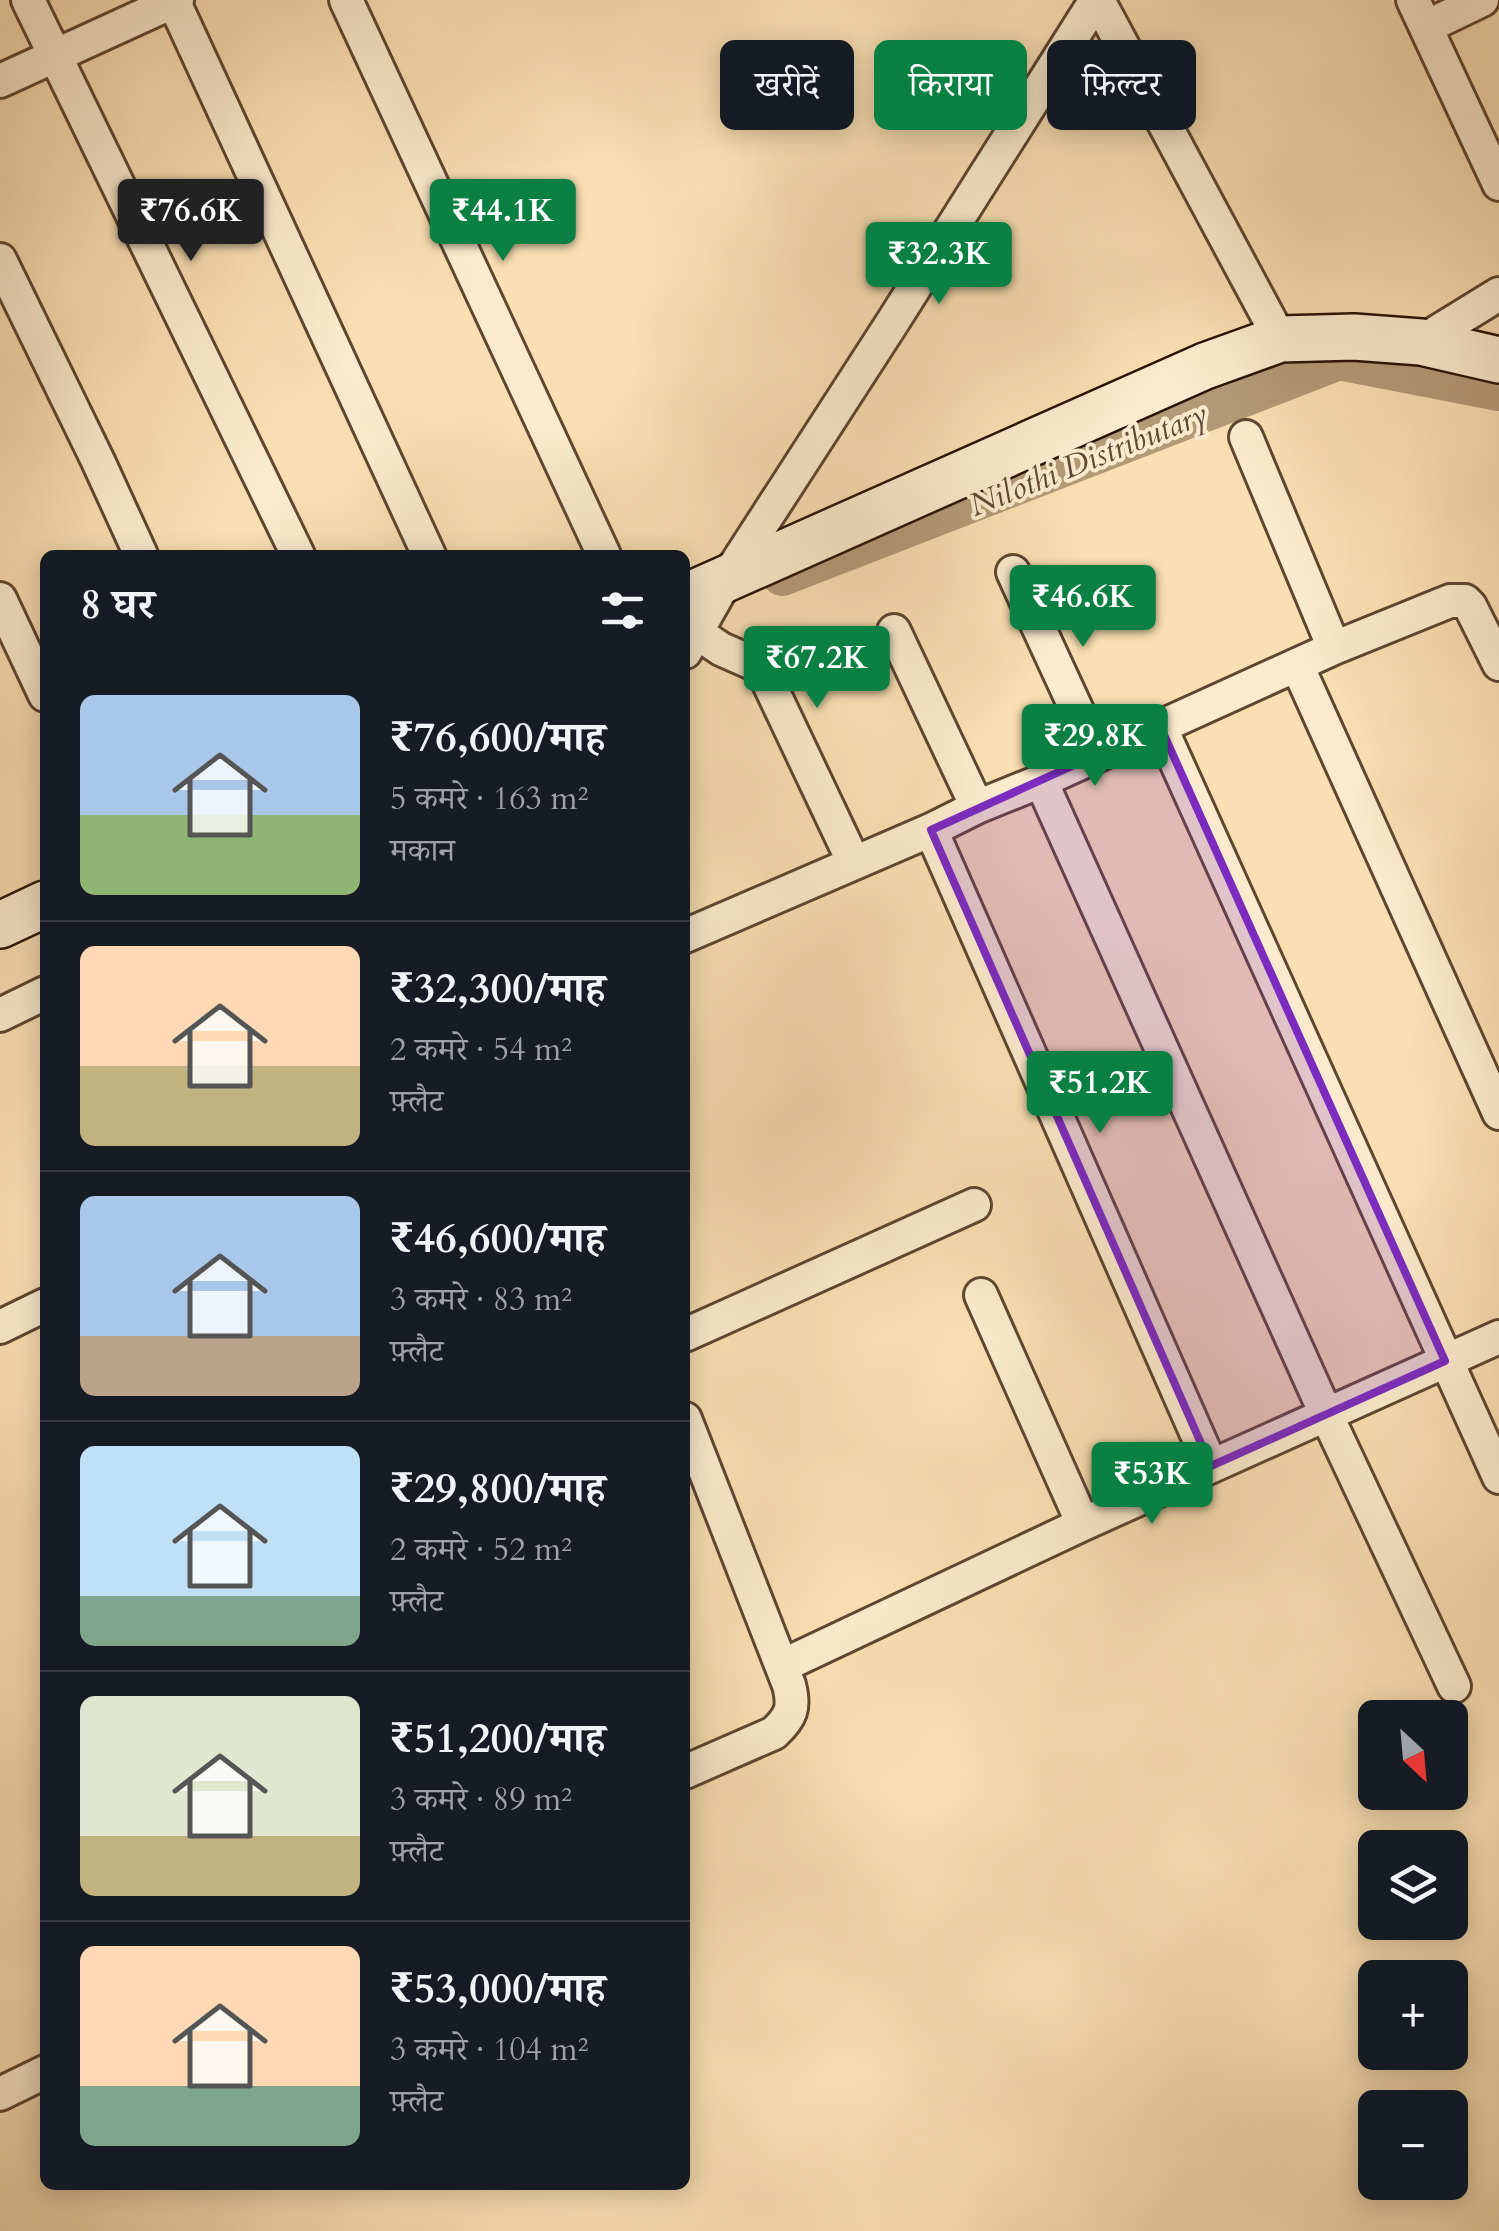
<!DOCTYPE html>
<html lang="hi">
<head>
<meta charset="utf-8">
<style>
  :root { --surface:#171b24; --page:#20242c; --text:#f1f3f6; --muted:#9ea1a6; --line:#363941; --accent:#0b8043 }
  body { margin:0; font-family:Cardo,"Noto Serif Devanagari",serif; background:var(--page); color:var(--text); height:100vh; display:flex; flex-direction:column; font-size:38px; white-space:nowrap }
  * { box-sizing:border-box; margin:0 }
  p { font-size:32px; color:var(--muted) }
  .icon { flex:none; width:55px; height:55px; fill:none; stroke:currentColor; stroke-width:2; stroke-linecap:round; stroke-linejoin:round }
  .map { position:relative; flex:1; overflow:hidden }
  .sheet { position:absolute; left:40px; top:550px; width:650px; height:1640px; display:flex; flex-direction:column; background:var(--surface); border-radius:15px; box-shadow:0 5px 25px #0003 }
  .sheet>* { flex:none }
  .banner { position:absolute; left:720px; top:40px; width:628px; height:90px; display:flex; gap:20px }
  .needle { width:65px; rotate:154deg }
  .fabs { position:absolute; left:1358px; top:1700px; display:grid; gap:20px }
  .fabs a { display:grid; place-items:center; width:110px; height:110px; border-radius:15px; background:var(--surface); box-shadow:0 5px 25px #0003; font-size:50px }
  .price { position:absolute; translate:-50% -85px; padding:0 22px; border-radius:10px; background:var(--accent); color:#fff; font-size:32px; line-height:65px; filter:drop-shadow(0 2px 5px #0008) }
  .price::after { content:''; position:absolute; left:50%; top:60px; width:30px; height:22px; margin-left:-15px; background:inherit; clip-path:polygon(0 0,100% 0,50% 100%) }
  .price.active { background:#222; color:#fff }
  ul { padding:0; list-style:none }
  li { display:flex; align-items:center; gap:30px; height:250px; padding:0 40px }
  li+li { border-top:2px solid var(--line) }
  li span { display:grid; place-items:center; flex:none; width:280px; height:200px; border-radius:15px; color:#555 }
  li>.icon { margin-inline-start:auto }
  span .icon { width:120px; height:120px; fill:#fffc; stroke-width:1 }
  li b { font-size:42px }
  h2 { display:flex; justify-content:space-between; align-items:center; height:120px; padding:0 40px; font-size:42px }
  .chip { padding:0 35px; border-radius:15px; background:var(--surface); box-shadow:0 5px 25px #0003; font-size:35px; line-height:90px }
  .chip.active { background:var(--accent); color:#fff }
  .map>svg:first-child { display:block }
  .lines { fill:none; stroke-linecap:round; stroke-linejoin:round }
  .canal { stroke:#b39a77; stroke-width:40 }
  .street-casing { stroke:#5e4630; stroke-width:38 }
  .secondary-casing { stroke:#2a1305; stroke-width:50 }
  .street { stroke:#fbeacd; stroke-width:32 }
  .secondary { stroke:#fbeacd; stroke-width:45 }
  .marked { fill:#7b2cbf; fill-opacity:0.2; stroke:#7b2cbf; stroke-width:8; stroke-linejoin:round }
  .labels { text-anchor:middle; stroke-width:8; stroke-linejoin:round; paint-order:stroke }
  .water-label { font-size:32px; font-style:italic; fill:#614933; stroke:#fbeacd }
</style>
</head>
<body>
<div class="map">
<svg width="1499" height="2231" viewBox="0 0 1499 2231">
  <rect width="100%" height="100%" fill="#f9dfb2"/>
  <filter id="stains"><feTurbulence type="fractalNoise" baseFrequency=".002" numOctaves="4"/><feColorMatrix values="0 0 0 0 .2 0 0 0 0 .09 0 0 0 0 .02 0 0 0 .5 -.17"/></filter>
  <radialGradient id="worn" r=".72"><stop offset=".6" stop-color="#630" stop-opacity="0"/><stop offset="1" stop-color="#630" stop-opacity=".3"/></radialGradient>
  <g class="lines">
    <path class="canal" d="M782,576L1339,360L1499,391"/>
    <g class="street-casing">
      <path id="street" d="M28,0L298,555
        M173,0L429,555
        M346,0L604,555
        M1098,0L1280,339
        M1413,0L1499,184
        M1426,27L1482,0
        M0,81L177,0
        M0,260L98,461L141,555
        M1421,342L1499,294
        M1246,437L1334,648
        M1013,572L1097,754
        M0,599L45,695
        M894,631L977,807
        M696,632L721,649L755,664L766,677L854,863
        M685,652L727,578L892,323L1096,0
        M1297,665L1499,1113
        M1160,726L1499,1477
        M1041,781L1326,1414L1454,1686
        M931,830L1211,1466
        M685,936L931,830L977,807L1041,781L1334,648L1450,601H1465L1470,606L1499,664
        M0,1015L45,993
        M981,1295L1083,1524
        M0,1327L45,1305
        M685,1335L974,1205
        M685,1419L789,1685C795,1708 791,1717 774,1733L685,1772
        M782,1666L1083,1524L1499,1337
        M0,2094L45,2072"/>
    </g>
    <g class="secondary-casing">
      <path id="secondary" d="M685,597L1205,366L1280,339L1354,337L1421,342L1499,360
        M0,925L45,904"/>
    </g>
    <use href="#street" class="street"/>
    <use href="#secondary" class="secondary"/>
  </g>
  <path class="marked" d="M1160,726L1445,1361L1211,1466L931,830Z"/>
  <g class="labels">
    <g class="water-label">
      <text transform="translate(1088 459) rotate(-22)" y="11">Nilothi Distributary</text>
    </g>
  </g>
  <rect width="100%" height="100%" filter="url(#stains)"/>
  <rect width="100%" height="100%" fill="url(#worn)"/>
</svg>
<div class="fabs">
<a><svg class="needle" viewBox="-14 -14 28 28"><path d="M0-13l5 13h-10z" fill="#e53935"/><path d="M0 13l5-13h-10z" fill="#9ea1a6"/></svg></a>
<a><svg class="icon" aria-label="layers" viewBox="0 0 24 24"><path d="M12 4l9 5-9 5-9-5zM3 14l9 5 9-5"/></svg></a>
<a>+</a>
<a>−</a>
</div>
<b class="price active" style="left:191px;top:264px">₹76.6K</b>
<b class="price" style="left:503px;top:264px">₹44.1K</b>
<b class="price" style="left:939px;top:307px">₹32.3K</b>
<b class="price" style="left:1083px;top:650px">₹46.6K</b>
<b class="price" style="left:817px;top:711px">₹67.2K</b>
<b class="price" style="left:1095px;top:789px">₹29.8K</b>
<b class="price" style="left:1100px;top:1136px">₹51.2K</b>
<b class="price" style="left:1152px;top:1527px">₹53K</b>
<div class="banner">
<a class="chip">खरीदें</a>
<a class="chip active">किराया</a>
<a class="chip">फ़िल्टर</a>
</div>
<section class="sheet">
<h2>8 घर<svg class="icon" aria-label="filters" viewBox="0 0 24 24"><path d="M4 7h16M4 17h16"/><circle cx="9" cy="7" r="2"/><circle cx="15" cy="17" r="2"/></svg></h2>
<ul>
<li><span style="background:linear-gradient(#a9c7e8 60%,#8fb573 0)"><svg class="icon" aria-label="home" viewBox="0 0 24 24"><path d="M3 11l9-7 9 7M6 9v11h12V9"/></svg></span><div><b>₹76,600/माह</b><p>5 कमरे · 163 m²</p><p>मकान</p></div></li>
<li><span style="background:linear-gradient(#ffd9b3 60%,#c2b280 0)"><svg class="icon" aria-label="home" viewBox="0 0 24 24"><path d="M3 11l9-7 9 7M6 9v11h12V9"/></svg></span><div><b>₹32,300/माह</b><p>2 कमरे · 54 m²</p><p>फ़्लैट</p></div></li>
<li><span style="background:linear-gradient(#a9c7e8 70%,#b9a48a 0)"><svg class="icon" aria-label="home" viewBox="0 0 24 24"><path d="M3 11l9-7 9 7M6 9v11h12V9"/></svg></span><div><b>₹46,600/माह</b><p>3 कमरे · 83 m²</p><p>फ़्लैट</p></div></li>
<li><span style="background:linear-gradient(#bfe0f5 75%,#7fa58c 0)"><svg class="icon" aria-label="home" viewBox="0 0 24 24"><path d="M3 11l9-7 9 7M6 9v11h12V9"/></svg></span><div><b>₹29,800/माह</b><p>2 कमरे · 52 m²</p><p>फ़्लैट</p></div></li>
<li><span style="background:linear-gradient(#dfe7d0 70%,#c2b280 0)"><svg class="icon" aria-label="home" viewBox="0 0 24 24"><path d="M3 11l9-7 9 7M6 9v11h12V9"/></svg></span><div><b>₹51,200/माह</b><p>3 कमरे · 89 m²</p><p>फ़्लैट</p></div></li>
<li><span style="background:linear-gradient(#ffd9b3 70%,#7fa58c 0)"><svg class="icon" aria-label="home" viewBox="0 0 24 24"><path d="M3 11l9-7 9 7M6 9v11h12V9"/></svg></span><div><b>₹53,000/माह</b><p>3 कमरे · 104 m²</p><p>फ़्लैट</p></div></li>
</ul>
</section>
</div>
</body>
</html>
